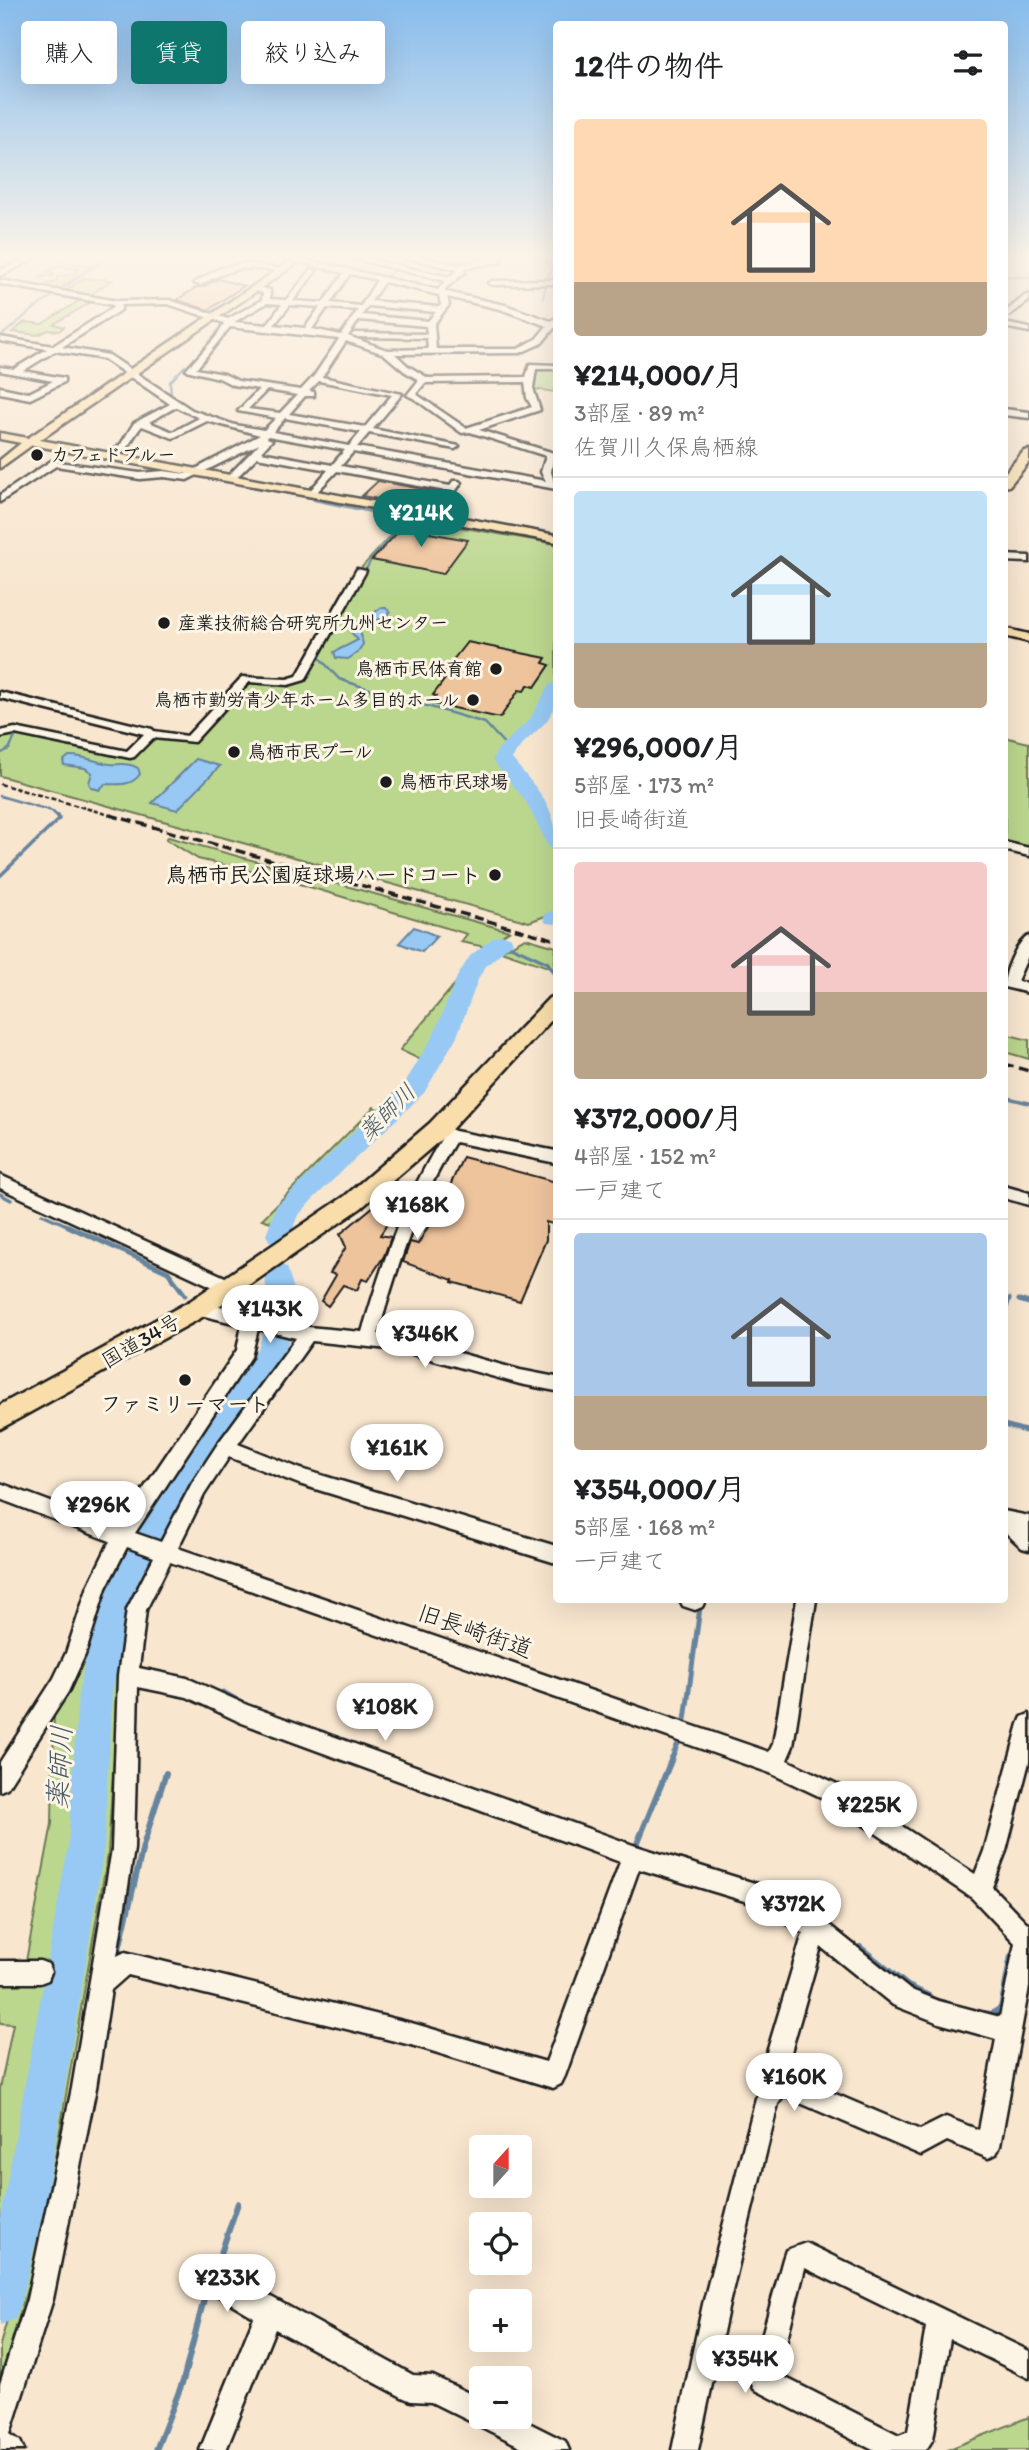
<!DOCTYPE html>
<html lang="ja">
<head>
<meta charset="utf-8">
<style>
  :root { --surface:#fff; --page:#f6f6f6; --text:#202124; --muted:#757577; --line:#e0e0e0; --accent:#0f766e }
  body { margin:0; font-family:Itim,"Klee One",sans-serif; background:var(--page); color:var(--text); height:100vh; display:flex; flex-direction:column; font-size:26px; white-space:nowrap }
  * { box-sizing:border-box; margin:0 }
  p { font-size:23px; color:var(--muted) }
  .icon { flex:none; width:38px; height:38px; fill:none; stroke:currentColor; stroke-width:2; stroke-linecap:round; stroke-linejoin:round }
  .map { position:relative; flex:1; overflow:hidden }
  .side { position:absolute; left:553px; top:21px; width:455px; height:1582px; display:flex; flex-direction:column; background:var(--surface); border-radius:7px; box-shadow:0 7px 28px #0002 }
  .side>* { flex:none }
  .guide { position:absolute; left:21px; top:21px; width:427px; height:63px; display:flex; gap:14px }
  .needle { width:46px; rotate:21deg }
  .buttons { position:absolute; left:469px; top:2135px; display:grid; gap:14px }
  .buttons a { display:grid; place-items:center; width:63px; height:63px; border-radius:7px; background:var(--surface); box-shadow:0 7px 28px #0002; font-size:35px }
  .price { position:absolute; translate:-50% -60px; padding:0 16px; border-radius:24px; background:#fff; color:#222; font-size:23px; line-height:46px; filter:drop-shadow(0 2px 4px #0008) }
  .price::after { content:''; position:absolute; left:50%; top:42px; width:21px; height:16px; margin-left:-10px; background:inherit; clip-path:polygon(0 0,100% 0,50% 100%) }
  .price.selected { background:var(--accent); color:#fff }
  ul { padding:0; list-style:none }
  li { display:grid; align-content:center; gap:14px; height:371px; padding:0 21px }
  li+li { border-top:2px solid var(--line) }
  li span { display:grid; place-items:center; height:217px; border-radius:7px; color:#555 }
  li>.icon { margin-inline-start:auto }
  span .icon { width:126px; height:126px; fill:#fffc; stroke-width:1 }
  li b { font-size:30px }
  h2 { display:flex; justify-content:space-between; align-items:center; height:84px; padding:0 21px; font-size:30px }
  .chip { padding:0 24px; border-radius:7px; background:var(--surface); box-shadow:0 7px 28px #0002; font-size:24px; line-height:63px }
  .chip.selected { background:var(--accent); color:#fff }
  .map>svg:first-child { display:block }
  .green { fill:#bbd78e; stroke:#6c7a55; stroke-width:2 }
  .water { fill:#97c9f4; stroke:#66849e; stroke-width:2 }
  .lines { fill:none; stroke-linecap:round; stroke-linejoin:round }
  .stream-far3 { stroke:#66849e; stroke-width:2.5 }
  .stream-far2 { stroke:#66849e; stroke-width:3.5 }
  .stream-far1 { stroke:#66849e; stroke-width:5 }
  .stream { stroke:#66849e; stroke-width:6 }
  .river { fill:#97c9f4; fill-rule:evenodd }
  .building { fill:#eec49d; stroke:#1c1c1c; stroke-width:2 }
  .minor-casing { stroke:#1c1c1c; stroke-width:5 }
  .major-casing { stroke:#1c1c1c; stroke-width:5 }
  .highway-casing { stroke:#1c1c1c; stroke-width:5 }
  .minor { fill:#fcf5e5; fill-rule:evenodd }
  .major { fill:#f9deab; fill-rule:evenodd }
  .highway { fill:#f9deab; fill-rule:evenodd }
  .rail-far1 { stroke:#1c1c1c; stroke-width:2.5; stroke-dasharray:5 2.5; stroke-linecap:butt }
  .rail { stroke:#1c1c1c; stroke-width:3.5; stroke-dasharray:10 4.5; stroke-linecap:butt }
  .poi-dot { fill:#1c1c1c; stroke:#fcf5e5; stroke-width:2.5 }
  .labels { text-anchor:middle; stroke-width:6; stroke-linejoin:round; paint-order:stroke }
  .far-poi-label { font-size:18px; font-weight:bold; fill:#1c1c1c; stroke:#fcf5e5; text-anchor:start }
  .poi-label { font-size:21px; font-weight:bold; fill:#1c1c1c; stroke:#fcf5e5; text-anchor:end }
  .street-label { font-size:21px; fill:#1c1c1c; stroke:#fcf5e5 }
  .water-label { font-size:23px; font-style:italic; fill:#475968; stroke:#fcf5e5 }
  .near-street-label { font-size:24px; fill:#1c1c1c; stroke:#fcf5e5 }
  .near-water-label { font-size:28px; font-style:italic; fill:#475968; stroke:#fcf5e5 }
</style>
</head>
<body>
<div class="map">
<svg width="1029" height="2450" viewBox="0 0 1029 2450">
  <rect width="100%" height="100%" fill="#f8e6cf"/>
  <filter id="ink" filterUnits="userSpaceOnUse"><feTurbulence type="fractalNoise" baseFrequency=".0143" numOctaves="2"/><feDisplacementMap in="SourceGraphic" scale="14" xChannelSelector="R" yChannelSelector="G"/><feConvolveMatrix kernelMatrix="1 2 1 2 8 2 1 2 1" color-interpolation-filters="sRGB"/></filter>
  <g filter="url(#ink)">
    <path class="green" d="M63,262L92,266L58,290L40,287L55,282L58,277L74,273L78,269L58,266L50,271L54,275L38,278Z
      M84,278L112,280L89,296L65,291Z
      M82,299L93,301L54,324L64,327L59,331L48,330L38,335L12,332L25,322L42,324Z
      M535,367L556,368V392L533,389Z
      M407,518L556,544V684L539,715L501,753L500,761L530,801L556,854V912L529,922L0,776V736L17,734L132,758L150,737L191,742L243,685L251,681L289,684L308,679L317,652L365,570L360,569Z
      M1004,737L1029,743V847L1005,841Z
      M168,837L509,931L485,947L461,942L467,934L276,877L198,859L166,839Z
      M525,938L556,947L554,969L501,951Z
      M460,978L442,1028L423,1061L400,1050Z
      M1005,1034L1029,1040V1059L1005,1052Z
      M374,1107L381,1111L297,1190L271,1222L262,1219Z
      M110,1577L92,1645L75,1856L12,2210L0,2250V2089L13,2024L0,2023V1982H22L52,1824L54,1711L93,1612Z
      M122,1625L108,1853L40,2245L0,2381V2345L36,2217L98,1851L108,1676Z
      M1029,2417V2450H947Z"/>
    <path class="water" d="M381,608H386L390,612L384,618L359,626L363,644L357,653L348,659L336,658L334,652L358,640L350,631L355,624L375,617V612Z
      M69,756C83,755 95,762 110,764C120,765 128,762 138,768L140,774C131,787 118,784 105,784L99,790L91,787L89,783L92,773L85,768L64,765L63,761Z
      M196,759L220,766L177,810L152,803Z
      M414,927L437,936L422,952L399,943Z"/>
    <g class="lines">
      <path class="stream-far3" d="M108,257L113,255
        M545,262L552,268L547,281
        M399,267L410,258
        M387,276L397,268
        M1004,276L1029,278
        M543,297L547,283
        M350,334L358,322
        M0,337L31,311L101,262
        M171,398L170,382L185,366
        M314,500L405,519L371,560L363,575
        M318,656L339,679L372,690
        M400,698L485,723L509,749
        M0,730L15,737L9,749L0,754
        M0,796L52,811L58,817"/>
      <path class="stream-far2" d="M0,876L59,819L58,815
        M502,942L548,963L554,974
        M1004,1097L1029,1103
        M0,1194L11,1200
        M42,1214L71,1227"/>
      <path class="stream-far1" d="M68,1226L168,1272L185,1295
        M1019,1300L1029,1303
        M231,1306L281,1319
        M1004,1315L1009,1299
        M1004,1425L1029,1432
        M223,1692L244,1704
        M685,1720L701,1600
        M315,1730L325,1733
        M671,1760L679,1741"/>
      <path class="stream" d="M635,1849L672,1758
        M860,1947L908,1986L929,1996
        M117,1958L143,1846L166,1773
        M983,2013L991,2014L1001,2008L1011,1956
        M217,2265L238,2203
        M156,2450L183,2381L205,2295"/>
      <path class="river" d="M556,683C560,728 529,728 512,759C537,789 560,810 556,850L549,848L525,800L492,760L498,749L530,719L549,685Z
        M556,910V924L546,923L543,918L546,913Z
        M502,935L510,937L513,942L486,966L479,977L457,1036L424,1093L312,1200L297,1217L288,1242L279,1245L270,1242L266,1235L276,1206L406,1081L433,1036L457,977L470,956L494,937Z
        M277,1264L287,1267L296,1296L295,1319L290,1339L278,1364L240,1414L176,1510L137,1584L126,1621L112,1694L104,1847L87,1955L46,2200L21,2304L15,2319L0,2325V2222L68,1847L78,1694L94,1621L111,1571L154,1490L220,1396L258,1348L267,1319L268,1296L264,1275L267,1267Z"/>
    </g>
    <path class="building" d="M218,279L244,286L208,310L177,300L197,287H202Z
      M378,481L422,489L439,494L427,508L362,496Z
      M409,520L436,525L429,533L468,540L443,574L372,560Z
      M467,642L546,658L543,663L550,665L535,687L528,685L524,691L519,690L500,718L431,703L436,696L433,695L448,675L442,674Z
      M463,1157L556,1182V1225L546,1222V1240L520,1301L452,1282L453,1280L403,1262L410,1242L418,1244L444,1199Z
      M392,1191L406,1196L380,1235L391,1237L384,1256L368,1281L362,1279L357,1290L343,1285L328,1306L321,1301L336,1275L330,1273L346,1247L340,1234Z"/>
    <g class="lines">
      <g class="minor-casing">
        <path id="minor" d="M34,255H43L0,276V270Z
          M191,255H200L192,259L188,257Z
          M273,255H286L438,290L445,281L351,258L355,256L449,277L458,270L397,255H411L459,265L502,255L500,262L464,268L465,272L445,289L446,292L505,305L551,321L556,318V328H554L542,343L520,353L395,354L408,366L428,378L526,377L530,364L556,365V369H536L533,388L540,410L479,430L554,453L551,472L556,489L353,452L341,466L450,486L453,481H459L461,483L439,516L434,519L429,516L446,491L337,471L313,496L308,493L328,470L257,457L234,480H228V476L259,444L187,480L164,477L140,479L56,466L0,502V495L51,461L140,473L164,471L186,474L260,435L207,421L173,438L142,426C132,436 126,458 109,458V454L121,444L134,423L170,404L104,359L55,351L23,371L64,378V382L30,399L0,393V387L29,393L53,381L0,371V367L14,369L47,349L0,341V337L53,346L114,307L113,305L0,284V280L117,301L169,300L228,319L262,300L263,293L253,290V286L270,290V299L286,300L312,269L316,271L293,301L323,303L344,273ZM350,274L377,280L361,306L330,303ZM384,282L439,295L441,305L439,307L371,301ZM447,297L500,309L547,326L536,339L518,349H436L434,324L449,305ZM267,303L282,304L267,325L234,322ZM168,304L224,323L216,337L186,370L219,378L233,385L259,389L238,411L276,418L264,430L235,425L192,410L109,355L62,347L121,310V305ZM290,305L320,307L305,328L274,325ZM368,306L436,312L428,321L362,315ZM327,308L358,310L341,335L312,329ZM359,320L426,326L427,334L355,333L351,335L355,337L427,338L428,349L387,350L348,336ZM230,327L339,339L314,376L301,390L238,381L224,374L196,369ZM346,341L384,354L404,371L419,380L407,395L415,399L462,433L470,432L546,456L541,472L546,481L357,447L369,433L455,449L459,446L373,429L402,394L322,377ZM319,381L392,395L365,427L289,414L305,396H314V392L309,391ZM525,382L527,398L532,407L466,428L416,394L425,383ZM267,390L297,395L280,413L248,409ZM176,407L199,418L173,432L149,422ZM285,418L361,432L349,446L273,432ZM268,436L345,450L332,465L261,452L272,440L267,438Z
          M247,263L287,270L283,272C247,266 232,266 201,285L194,283L218,269Z
          M556,280V284L492,285L488,283L492,281Z
          M1026,295H1029V301L1004,319V313Z
          M1004,323L1029,328V332L1004,327Z
          M1004,409L1029,412V418L1004,415Z
          M1004,555L1029,556V562L1004,561Z
          M357,569L366,571L305,680L288,685L249,682L194,742L153,738L134,757L130,758L15,734L0,737V731L15,728L127,751L144,734L0,698V692L152,729L154,731L187,736L242,677L287,679L297,676Z
          M1004,842L1029,848V856L1004,850Z
          M1029,936V954L1017,981L1029,983V993L1004,987C1004,974 1016,941 1029,936Z
          M443,1126L455,1131L556,1151V1163L455,1142C418,1202 397,1266 378,1334L398,1336L520,1370L556,1377V1391L520,1384L398,1350L312,1341L238,1444L301,1469L556,1546V1563L299,1484L229,1457L204,1495L178,1548L769,1752L773,1744L797,1600H816L793,1746L787,1760L839,1785L975,1874L984,1851L1019,1724L1022,1717L1029,1714V1762L1006,1851L992,1887L1029,1925V1987L1000,2146L996,2154L988,2158L947,2141L921,2155L784,2096L778,2104L729,2304L698,2450H672L703,2304L756,2098L768,2079L765,2059L803,1933L751,1903L639,1869L565,2076L561,2084L553,2088L415,2046L128,1975L111,1990L96,2088L53,2299L10,2434L20,2441L24,2450H0V2384L27,2299L72,2088L112,1849L118,1676L127,1609L154,1557L127,1547L106,1588L85,1655L68,1692L7,1788L0,1791V1762L54,1678L66,1653L88,1586L110,1541L0,1499V1483L118,1527L237,1350L242,1325L192,1313L190,1308L192,1303L198,1301L308,1327L362,1332C382,1264 404,1198 442,1138L436,1131ZM258,1329L296,1338L219,1442L192,1483L161,1542L135,1533L251,1357ZM170,1562L770,1773L825,1799L972,1898L1015,1943L1000,2017L939,2001L909,1989L823,1920L764,1886L633,1845L247,1705L187,1678L139,1668L146,1610ZM138,1687L187,1697L242,1723L620,1862L546,2062L415,2024L125,1952L117,1956L134,1849ZM821,1947L893,2005L939,2023L996,2039L979,2130L946,2117L920,2130L791,2075L789,2059Z
          M0,1175L236,1282L238,1287L236,1292H224L0,1188Z
          M1004,1186L1029,1193V1205L1004,1198Z
          M1004,1511L1029,1516V1550L1022,1548L1004,1531Z
          M680,1600H704L705,1601L702,1607L695,1610L683,1606Z
          M0,1961H40L48,1964L51,1972L48,1980L40,1983H0Z
          M806,2243L1029,2351V2378L950,2339L933,2439L926,2450H873L754,2389L750,2380L783,2259L786,2250ZM805,2268L926,2327L908,2431L899,2435L778,2374Z
          M202,2266L231,2275L413,2375L433,2376L481,2399V2417H517L565,2441L569,2450H528L431,2402L411,2401L402,2397L275,2329L226,2450H200L254,2317L217,2295L193,2288L189,2279L193,2270Z"/>
      </g>
      <g class="major-casing">
        <path id="major" d="M299,255H309L40,440L556,535V542L32,445L0,468V460L21,443L0,439V433L28,438Z
          M1004,628L1029,634V642L1004,636Z"/>
      </g>
      <g class="highway-casing">
        <path id="highway" d="M1029,450V462L1009,486L1004,487V474L1024,451Z
          M556,996V1015L446,1135L361,1208L206,1315L0,1429V1405L190,1301L345,1196L430,1123L549,998Z"/>
      </g>
      <use href="#minor" class="minor"/>
      <use href="#major" class="major"/>
      <use href="#highway" class="highway"/>
      <path class="rail-far1" d="M0,784L117,817"/>
      <path class="rail" d="M110,815L556,940
        M1004,1064L1029,1071"/>
    </g>
  </g>
  <linearGradient id="sky" x2="0" y2="1"><stop stop-color="#87bced"/><stop offset="0.43" stop-color="#fcf4e9"/><stop offset="1" stop-color="#fcf4e9" stop-opacity="0"/></linearGradient>
  <rect width="1029" height="598" fill="url(#sky)"/>
  <g class="poi-dot">
    <circle cx="37" cy="455" r="7"/>
    <circle cx="164" cy="623" r="7"/>
    <circle cx="496" cy="669" r="7"/>
    <circle cx="473" cy="700" r="7"/>
    <circle cx="234" cy="752" r="7"/>
    <circle cx="386" cy="782" r="7"/>
    <circle cx="495" cy="875" r="7"/>
    <circle cx="185" cy="1380" r="7"/>
  </g>
  <g class="labels">
    <g class="far-poi-label">
      <text x="51" y="461">カフェドブルー</text>
      <text x="178" y="629">産業技術総合研究所九州センター</text>
      <text x="482" y="675" text-anchor="end">鳥栖市民体育館</text>
      <text x="459" y="706" text-anchor="end">鳥栖市勤労青少年ホーム多目的ホール</text>
      <text x="248" y="758">鳥栖市民プール</text>
      <text x="400" y="788">鳥栖市民球場</text>
    </g>
    <g class="poi-label">
      <text x="481" y="882">鳥栖市民公園庭球場ハードコート</text>
      <text x="185" y="1411" text-anchor="middle">ファミリーマート</text>
    </g>
    <g class="street-label">
      <text transform="translate(141 1341) rotate(-30)" y="7">国道34号</text>
    </g>
    <g class="water-label">
      <text transform="translate(387 1112) rotate(-45)" y="8">薬師川</text>
    </g>
    <g class="near-street-label">
      <text transform="translate(475 1631) rotate(19)" y="8">旧長崎街道</text>
    </g>
    <g class="near-water-label">
      <text transform="translate(59 1767) rotate(-87)" y="10">薬師川</text>
    </g>
  </g>
</svg>
<div class="buttons">
<a><svg class="needle" viewBox="-14 -14 28 28"><path d="M0-13l5 13h-10z" fill="#e53935"/><path d="M0 13l5-13h-10z" fill="#757577"/></svg></a>
<a><svg class="icon" aria-label="locate" viewBox="0 0 24 24"><circle cx="12" cy="12" r="6"/><path d="M12 2v4M12 18v4M2 12h4M18 12h4"/></svg></a>
<a>+</a>
<a>−</a>
</div>
<b class="price selected" style="left:421px;top:549px">¥214K</b>
<b class="price" style="left:417px;top:1241px">¥168K</b>
<b class="price" style="left:270px;top:1345px">¥143K</b>
<b class="price" style="left:425px;top:1370px">¥346K</b>
<b class="price" style="left:397px;top:1484px">¥161K</b>
<b class="price" style="left:98px;top:1541px">¥296K</b>
<b class="price" style="left:385px;top:1743px">¥108K</b>
<b class="price" style="left:869px;top:1841px">¥225K</b>
<b class="price" style="left:793px;top:1940px">¥372K</b>
<b class="price" style="left:794px;top:2113px">¥160K</b>
<b class="price" style="left:227px;top:2314px">¥233K</b>
<b class="price" style="left:745px;top:2395px">¥354K</b>
<div class="guide">
<a class="chip">購入</a>
<a class="chip selected">賃貸</a>
<a class="chip">絞り込み</a>
</div>
<section class="side">
<h2>12件の物件<svg class="icon" aria-label="filters" viewBox="0 0 24 24"><path d="M4 7h16M4 17h16"/><circle cx="9" cy="7" r="2"/><circle cx="15" cy="17" r="2"/></svg></h2>
<ul>
<li><span style="background:linear-gradient(#ffd9b3 75%,#b9a48a 0)"><svg class="icon" aria-label="home" viewBox="0 0 24 24"><path d="M3 11l9-7 9 7M6 9v11h12V9"/></svg></span><div><b>¥214,000/月</b><p>3部屋 · 89 m²</p><p>佐賀川久保鳥栖線</p></div></li>
<li><span style="background:linear-gradient(#bfe0f5 70%,#b9a48a 0)"><svg class="icon" aria-label="home" viewBox="0 0 24 24"><path d="M3 11l9-7 9 7M6 9v11h12V9"/></svg></span><div><b>¥296,000/月</b><p>5部屋 · 173 m²</p><p>旧長崎街道</p></div></li>
<li><span style="background:linear-gradient(#f6c9c9 60%,#b9a48a 0)"><svg class="icon" aria-label="home" viewBox="0 0 24 24"><path d="M3 11l9-7 9 7M6 9v11h12V9"/></svg></span><div><b>¥372,000/月</b><p>4部屋 · 152 m²</p><p>一戸建て</p></div></li>
<li><span style="background:linear-gradient(#a9c7e8 75%,#b9a48a 0)"><svg class="icon" aria-label="home" viewBox="0 0 24 24"><path d="M3 11l9-7 9 7M6 9v11h12V9"/></svg></span><div><b>¥354,000/月</b><p>5部屋 · 168 m²</p><p>一戸建て</p></div></li>
</ul>
</section>
</div>
</body>
</html>
